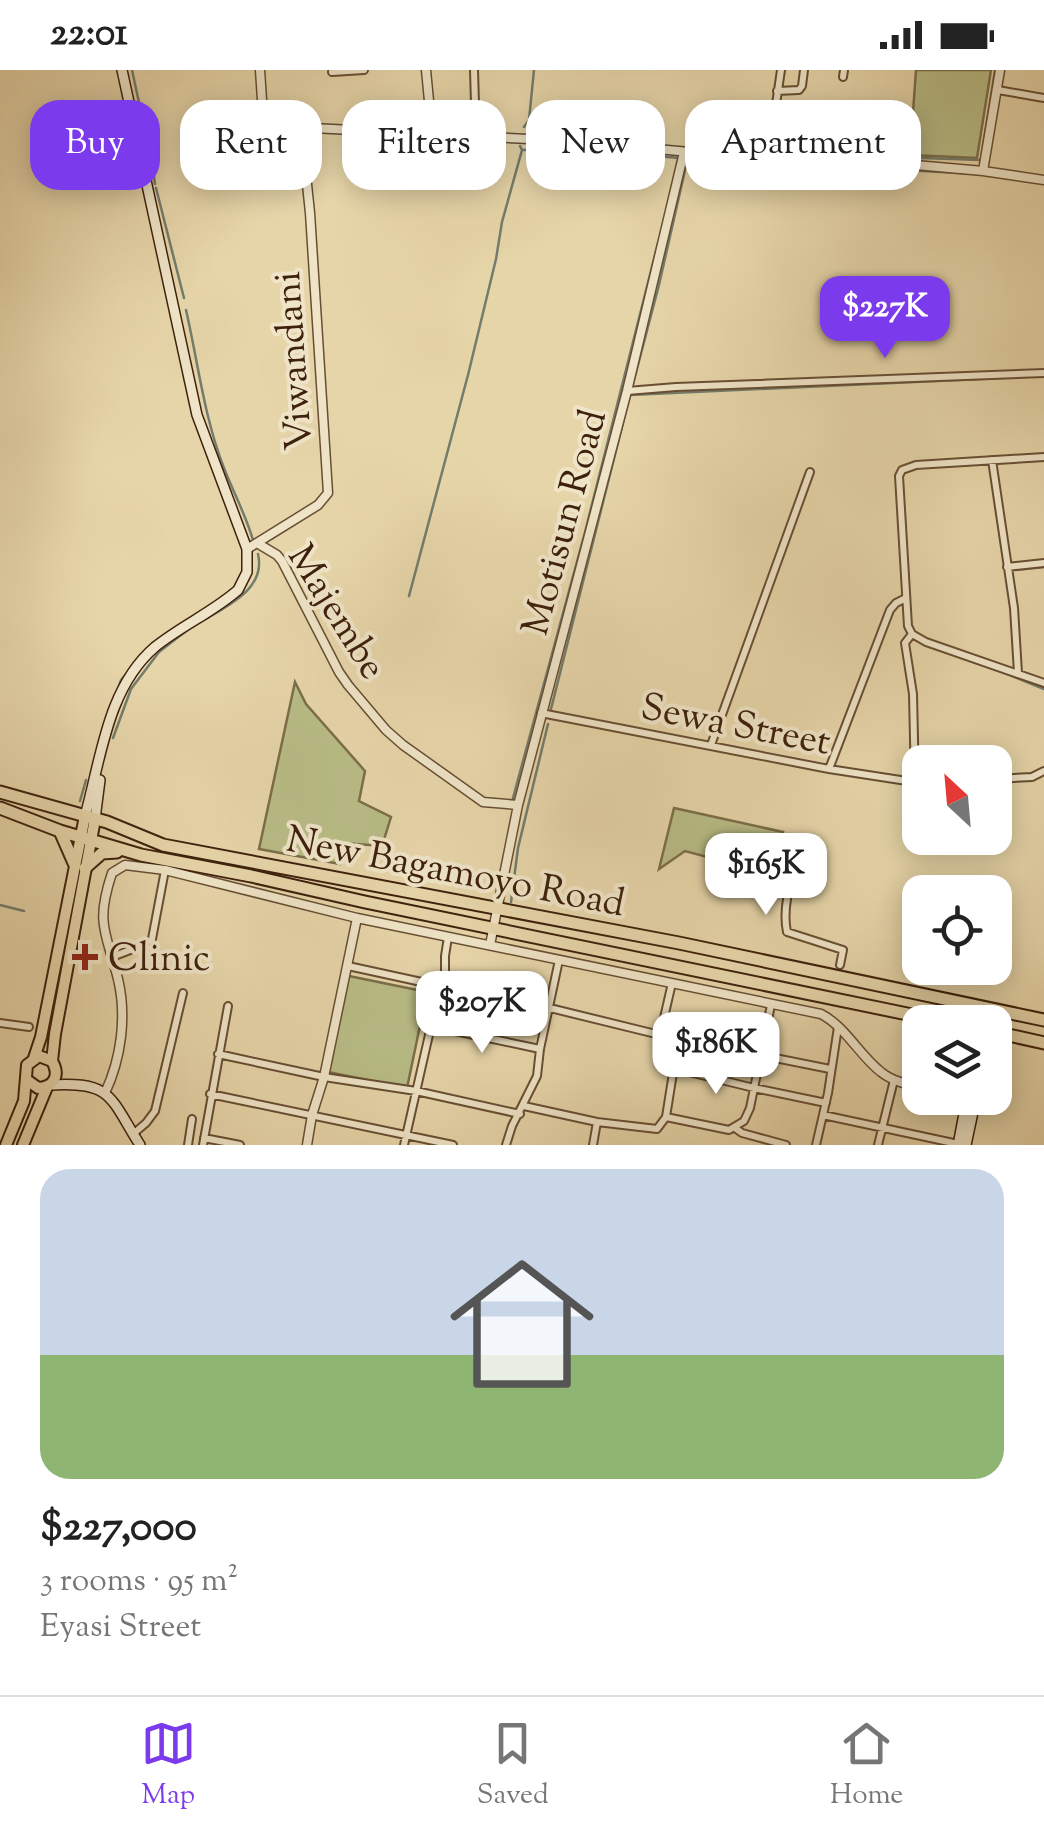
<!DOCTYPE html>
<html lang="en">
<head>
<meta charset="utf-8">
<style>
  :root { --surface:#fff; --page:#f6f6f6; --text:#222; --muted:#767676; --line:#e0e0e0; --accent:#7c3aed }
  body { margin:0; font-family:"Sorts Mill Goudy",serif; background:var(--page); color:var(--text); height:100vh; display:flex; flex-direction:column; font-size:38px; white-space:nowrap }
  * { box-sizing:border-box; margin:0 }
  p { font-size:32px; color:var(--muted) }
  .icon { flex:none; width:55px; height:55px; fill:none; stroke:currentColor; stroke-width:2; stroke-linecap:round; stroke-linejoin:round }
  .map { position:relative; height:1075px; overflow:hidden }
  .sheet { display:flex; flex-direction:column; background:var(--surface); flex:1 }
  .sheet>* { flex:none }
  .top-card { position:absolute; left:30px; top:30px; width:985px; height:90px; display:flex; gap:20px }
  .needle { width:65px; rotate:334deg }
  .fabs { position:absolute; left:902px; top:675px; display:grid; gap:20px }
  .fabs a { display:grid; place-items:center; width:110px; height:110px; border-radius:20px; background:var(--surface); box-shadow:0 5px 25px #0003; font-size:50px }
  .price { position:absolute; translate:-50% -85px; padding:0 22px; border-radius:20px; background:#fff; color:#222; font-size:32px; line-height:65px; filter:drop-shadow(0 2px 5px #0008) }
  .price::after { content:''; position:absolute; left:50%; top:60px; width:30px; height:22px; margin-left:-15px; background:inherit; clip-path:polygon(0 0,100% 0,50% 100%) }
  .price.selected { background:var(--accent); color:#fff }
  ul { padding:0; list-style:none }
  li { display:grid; align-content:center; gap:20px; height:530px; padding:0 40px }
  li span { display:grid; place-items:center; height:310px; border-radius:30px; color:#555 }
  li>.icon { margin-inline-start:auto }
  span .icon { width:180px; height:180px; fill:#fffc; stroke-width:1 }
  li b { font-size:42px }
  .tag { padding:0 35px; border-radius:30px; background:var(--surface); box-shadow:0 5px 25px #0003; font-size:35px; line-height:90px }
  .tag.selected { background:var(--accent); color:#fff }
  .status { display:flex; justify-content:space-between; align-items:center; height:70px; padding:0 50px; background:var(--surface); direction:ltr }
  .status svg { height:28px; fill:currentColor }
  .tabs { display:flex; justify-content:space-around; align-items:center; height:140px; border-top:2px solid var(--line); background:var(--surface); font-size:28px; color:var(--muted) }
  .tabs a { display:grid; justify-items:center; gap:5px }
  .tabs .selected { color:var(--accent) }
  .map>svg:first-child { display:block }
  .green { fill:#b8bc86; stroke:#7b6e49; stroke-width:2.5 }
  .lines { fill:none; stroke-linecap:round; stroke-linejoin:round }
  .stream { stroke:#737c6d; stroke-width:2.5 }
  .minor-casing { stroke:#684e33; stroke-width:10 }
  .tertiary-casing { stroke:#684e33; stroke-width:11 }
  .secondary-casing { stroke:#3e210c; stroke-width:12 }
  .primary-casing { stroke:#3e210c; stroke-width:14 }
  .trunk-casing { stroke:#3e210c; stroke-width:15 }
  .minor { stroke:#efe4c7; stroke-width:6 }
  .tertiary { stroke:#efe4c7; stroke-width:8 }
  .secondary { stroke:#efe4c7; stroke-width:9 }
  .primary { stroke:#e6d5a9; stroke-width:10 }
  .trunk { stroke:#e6d5a9; stroke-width:11 }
  .poi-dot { fill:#8f2418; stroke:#efe4c7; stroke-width:4 }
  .labels { text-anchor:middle; stroke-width:8; stroke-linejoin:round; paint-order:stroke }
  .street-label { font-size:38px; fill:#3e210c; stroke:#efe4c7 }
  .poi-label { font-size:38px; fill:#3e210c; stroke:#efe4c7; text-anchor:start }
</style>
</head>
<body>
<div class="status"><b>22:01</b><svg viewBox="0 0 49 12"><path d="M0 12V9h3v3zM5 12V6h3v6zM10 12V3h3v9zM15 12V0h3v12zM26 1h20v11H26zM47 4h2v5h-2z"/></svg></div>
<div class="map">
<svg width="1044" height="1075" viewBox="0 0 1044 1075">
  <rect width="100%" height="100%" fill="#e6d5a9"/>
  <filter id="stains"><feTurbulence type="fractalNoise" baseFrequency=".002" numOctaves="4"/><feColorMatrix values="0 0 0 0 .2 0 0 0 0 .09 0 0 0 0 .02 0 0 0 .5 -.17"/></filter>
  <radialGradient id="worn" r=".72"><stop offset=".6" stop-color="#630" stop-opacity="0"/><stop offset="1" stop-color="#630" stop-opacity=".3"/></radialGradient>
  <path class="green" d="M916,0H991L977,88L910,85Z
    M295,612L306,634L365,701L359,731L391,747L382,776L344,773L340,794L259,779Z
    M674,738L783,762L774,799L769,796L758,801L748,785L725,805L715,789L685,781L659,799Z
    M349,906L427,922L407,1018L328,1002Z"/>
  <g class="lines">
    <path class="stream" d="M132,0L150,84
      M524,57L529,50L534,0
      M686,77L736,80
      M522,80L573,79L680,88
      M743,81L764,83
      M772,83L981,90
      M152,94L155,114
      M778,94L825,96
      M833,96L976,104
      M980,96L995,0
      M156,118L184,228
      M186,240C198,292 204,347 224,398C234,424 245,443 253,470
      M181,290L185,311
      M633,314L659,215L688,87L770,93
      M630,325L1044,306
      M1015,500L1044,497
      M409,526L468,305L496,189L502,152L522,80L520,76
      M206,549C230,534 266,518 258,484
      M164,565L182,553
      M990,597L1044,619
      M117,622L121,610L127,603
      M551,639L630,325
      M113,668L131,619L159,582L190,558
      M513,728L585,462L658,173
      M80,731L86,710
      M511,832L518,778L548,654
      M0,835L24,841"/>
    <g class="minor-casing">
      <path id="minor" d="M474,0L476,68
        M332,2L364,0
        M843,7L844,0
        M998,20L1044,28
        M777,21L799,20L802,16L804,0
        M771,67L885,69
        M766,89L769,82L781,0
        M627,321L676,317L1044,303
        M992,390L1014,538L1018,603
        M1007,497L1044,493
        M912,564L908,556L899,406L902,400L916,395L1044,387
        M912,564L905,573L913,624L915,713
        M912,564L926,572L1044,613
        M541,643L829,699L920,713
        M711,675L810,402
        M829,699L890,540L896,533L906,528
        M995,709L1032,707L1044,701
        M801,774C794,801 781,834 787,862L843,880L840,895
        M112,887L138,877L152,869L165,800
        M348,896L440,916L450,915L501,926L660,965L672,913
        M0,953L29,957
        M431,956L540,979
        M660,965C661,979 675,987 681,1000L754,1018L826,1033
        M218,984L324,1007L416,1021L520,1044
        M760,985L830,999
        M210,1024L453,1075
        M524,1036L597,1052L657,1059L666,1047L673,1003L677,999L681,1000
        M823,1045L958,1074
        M666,1047L729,1060L744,1051L750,1038L771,935
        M735,1058L742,1063L786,1075
        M133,1064L146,1053L155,1041L183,923
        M204,1068L240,1075
        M188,1075L192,1049
        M203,1075L228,936
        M404,1075L431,956L445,910V886L448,867
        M506,1075L512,1056L537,1006L540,979L559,890
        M593,1075L597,1052
        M816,1075L828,1023L838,957
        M878,1075L894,1010"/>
    </g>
    <g class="tertiary-casing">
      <path id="tertiary" d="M260,0L263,45L266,53L273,56L569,71L766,89L904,94L983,101L1044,110
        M426,0L430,41L427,64
        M983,101L1000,0
        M257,473L277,485L282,491L339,602L348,615L386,660L403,675L483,732L518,735
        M247,479L318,435L328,423L310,143L301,57
        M490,875L518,735L627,321L684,82
        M105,1023C121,989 127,947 118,909C106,862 95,854 112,803L125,795L165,800L357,848L821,944C846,957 859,985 881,1002C892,1011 906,1014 920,1017
        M307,1075L312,1045L324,1007L357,848"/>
    </g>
    <g class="secondary-casing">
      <path id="secondary" d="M85,746C101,689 107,618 155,577C181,556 213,542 238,520L247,502V479L197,345L122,0
        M95,749L100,710
        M994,952L997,941
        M50,1015C113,1011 110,1028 140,1075
        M958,1075L967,1028
        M966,1075L976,1028"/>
    </g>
    <g class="primary-casing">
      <path id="primary" d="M34,988L41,967L85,746
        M52,991L55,964L95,749
        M6,1075L24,1031L27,995L39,986L52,991C60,1005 55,1017 38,1018L27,1010
        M23,1075L47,1017"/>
    </g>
    <g class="trunk-casing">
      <path id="trunk" d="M0,722L107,752L163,775L679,873L1044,950
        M0,738L60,761L141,785L251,806L365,832L946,952
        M60,761L74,793
        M85,798L102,783L117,782
        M995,962L1044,973"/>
    </g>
    <use href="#minor" class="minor"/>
    <use href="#tertiary" class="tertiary"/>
    <use href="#secondary" class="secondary"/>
    <use href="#primary" class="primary"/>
    <use href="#trunk" class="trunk"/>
  </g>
  <path class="poi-dot" d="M80 872h10v10h10v10h-10v10h-10v-10h-10v-10h10z"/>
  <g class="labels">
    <g class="street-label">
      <text transform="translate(292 291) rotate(-94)" y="13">Viwandani</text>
      <text transform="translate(563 452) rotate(-75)" y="13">Motisun Road</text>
      <text transform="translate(338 541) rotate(58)" y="13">Majembe</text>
      <text transform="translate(736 653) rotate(11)" y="13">Sewa Street</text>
      <text transform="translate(456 800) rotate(11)" y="13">New Bagamoyo Road</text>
    </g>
    <g class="poi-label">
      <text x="108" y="900">Clinic</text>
    </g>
  </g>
  <rect width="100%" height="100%" filter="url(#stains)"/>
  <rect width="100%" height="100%" fill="url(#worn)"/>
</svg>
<div class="fabs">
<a><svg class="needle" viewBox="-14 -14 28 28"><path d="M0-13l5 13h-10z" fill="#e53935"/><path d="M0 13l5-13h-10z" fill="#767676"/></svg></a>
<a><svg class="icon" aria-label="locate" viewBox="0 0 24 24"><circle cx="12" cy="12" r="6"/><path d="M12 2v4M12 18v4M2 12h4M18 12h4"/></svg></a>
<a><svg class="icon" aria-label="layers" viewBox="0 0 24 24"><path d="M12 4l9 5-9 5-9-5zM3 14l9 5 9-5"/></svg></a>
</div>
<b class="price selected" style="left:885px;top:291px">$227K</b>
<b class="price" style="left:766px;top:848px">$165K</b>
<b class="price" style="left:482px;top:986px">$207K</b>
<b class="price" style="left:716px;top:1027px">$186K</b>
<div class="top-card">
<a class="tag selected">Buy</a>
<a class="tag">Rent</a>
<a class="tag">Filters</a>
<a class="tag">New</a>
<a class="tag">Apartment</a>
</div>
</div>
<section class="sheet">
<ul>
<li><span style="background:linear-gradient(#c9d6e8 60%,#8fb573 0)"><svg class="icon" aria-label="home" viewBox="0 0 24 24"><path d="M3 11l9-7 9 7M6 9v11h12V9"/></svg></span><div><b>$227,000</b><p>3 rooms · 95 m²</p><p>Eyasi Street</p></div></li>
</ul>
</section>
<nav class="tabs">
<a class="selected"><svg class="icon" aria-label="map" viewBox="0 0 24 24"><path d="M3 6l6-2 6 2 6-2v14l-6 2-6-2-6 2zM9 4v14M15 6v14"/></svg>Map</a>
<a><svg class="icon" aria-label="saved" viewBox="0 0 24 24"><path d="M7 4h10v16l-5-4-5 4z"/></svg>Saved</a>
<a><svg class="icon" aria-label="home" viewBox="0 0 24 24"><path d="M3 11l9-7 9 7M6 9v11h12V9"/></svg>Home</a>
</nav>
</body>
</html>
